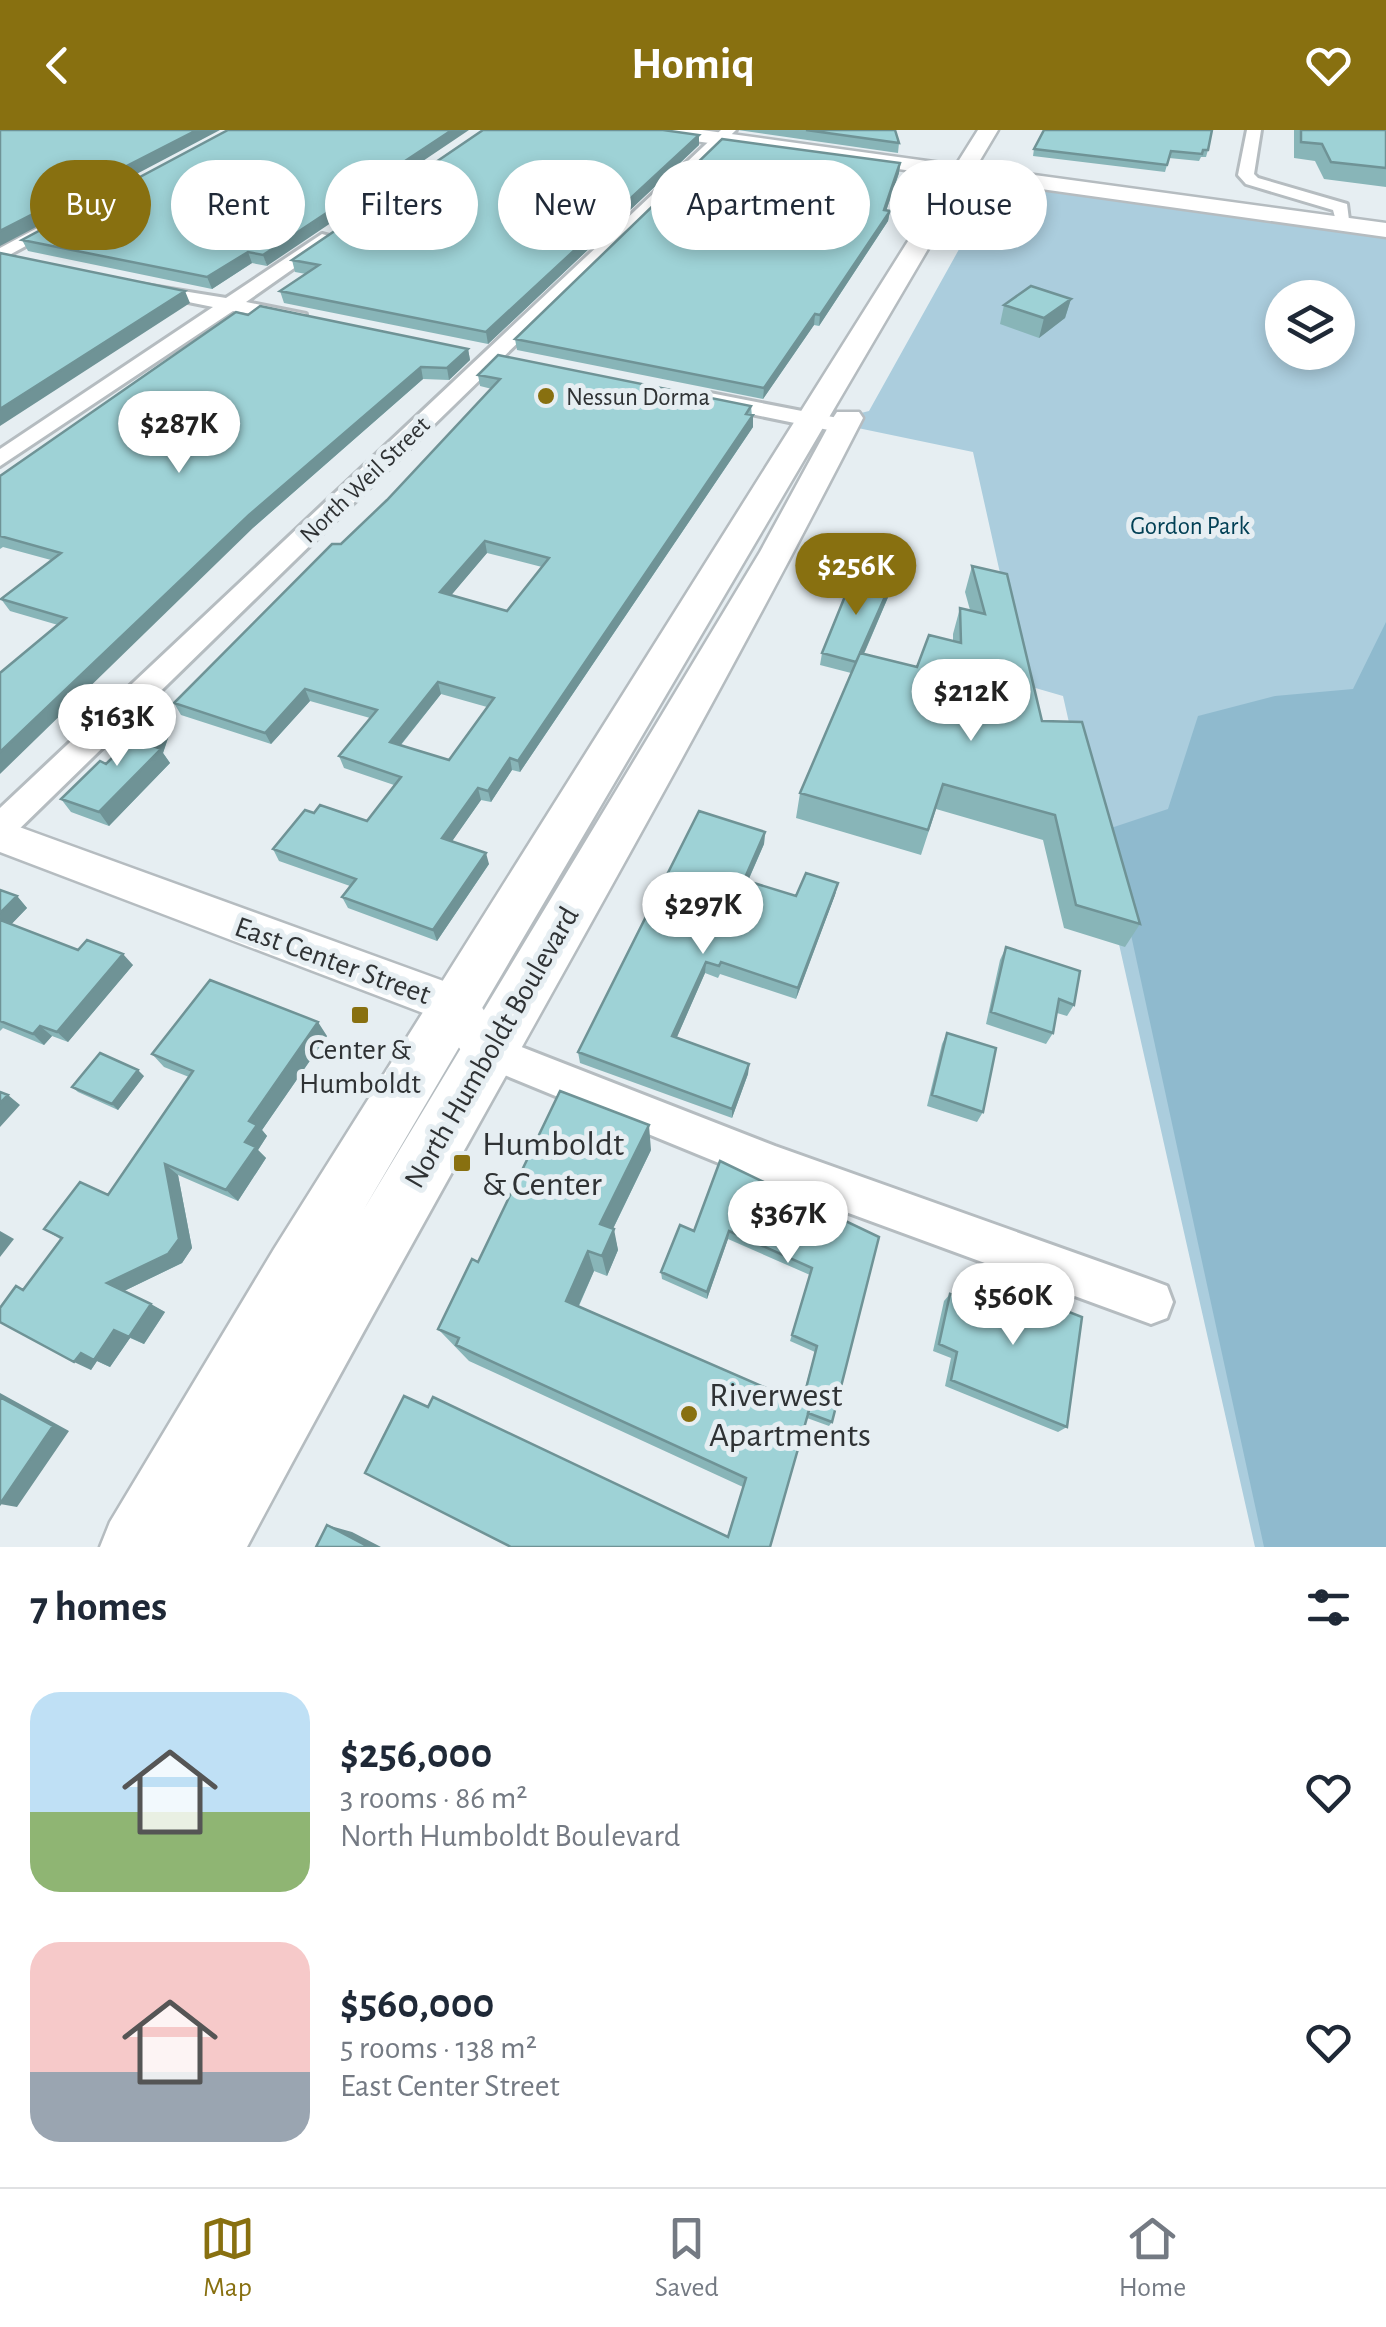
<!DOCTYPE html>
<html lang="en">
<head>
<meta charset="utf-8">
<style>
  :root { --surface:#fff; --page:#f2f2f3; --text:#1f2937; --muted:#747a83; --line:#e0e1e3; --accent:#887010 }
  body { margin:0; font-family:"Alegreya Sans",sans-serif; background:var(--page); color:var(--text); height:100vh; display:flex; flex-direction:column; font-size:38px; white-space:nowrap }
  * { box-sizing:border-box; margin:0 }
  p { font-size:32px; color:var(--muted) }
  .icon { flex:none; width:55px; height:55px; fill:none; stroke:currentColor; stroke-width:2; stroke-linecap:round; stroke-linejoin:round }
  .map { position:relative; height:1417px; overflow:hidden }
  .details { display:flex; flex-direction:column; background:var(--surface); flex:1 }
  .details>* { flex:none }
  .banner { position:absolute; left:30px; top:30px; width:1328px; height:90px; display:flex; gap:20px }
  .fabs { position:absolute; left:1265px; top:150px; display:grid; gap:20px }
  .fabs a { display:grid; place-items:center; width:90px; height:90px; border-radius:50%; background:var(--surface); box-shadow:0 5px 15px #0003; font-size:50px }
  .price { position:absolute; translate:-50% -85px; padding:0 22px; border-radius:35px; background:#fff; color:#222; font-size:32px; line-height:65px; filter:drop-shadow(0 2px 5px #0008) }
  .price::after { content:''; position:absolute; left:50%; top:60px; width:30px; height:22px; margin-left:-15px; background:inherit; clip-path:polygon(0 0,100% 0,50% 100%) }
  .price.on { background:var(--accent); color:#fff }
  ul { padding:0; list-style:none }
  li { display:flex; align-items:center; gap:30px; height:250px; padding:0 30px }
  li span { display:grid; place-items:center; flex:none; width:280px; height:200px; border-radius:30px; color:#555 }
  li>.icon { margin-inline-start:auto }
  span .icon { width:120px; height:120px; fill:#fffc; stroke-width:1 }
  li b { font-size:42px }
  h2 { display:flex; justify-content:space-between; align-items:center; height:120px; padding:0 30px; font-size:42px }
  .tag { padding:0 35px; border-radius:45px; background:var(--surface); box-shadow:0 5px 15px #0003; font-size:35px; line-height:90px }
  .tag.on { background:var(--accent); color:#fff }
  header { display:flex; justify-content:space-between; align-items:center; height:130px; padding:0 30px; background:var(--accent); color:#fff; font-size:45px; font-weight:700 }
  .dock { display:flex; justify-content:space-around; align-items:center; height:140px; border-top:2px solid var(--line); background:var(--surface); font-size:28px; color:var(--muted) }
  .dock a { display:grid; justify-items:center; gap:5px }
  .dock .on { color:var(--accent) }
  .map>svg:first-child { display:block }
  .green { fill:#abcddd; fill-rule:evenodd }
  .forest { fill:#8fbace }
  .lines { fill:none; stroke-linecap:round; stroke-linejoin:round }
  .minor-casing { stroke:#b5bcc0; stroke-width:6 }
  .tertiary-casing { stroke:#b5bcc0; stroke-width:5 }
  .secondary-casing { stroke:#b5bcc0; stroke-width:5 }
  .minor { fill:#fff; fill-rule:evenodd }
  .tertiary { fill:#fff; fill-rule:evenodd }
  .secondary { fill:#fff; fill-rule:evenodd }
  .wall { fill:#88b5b8; fill-rule:evenodd }
  .shaded-wall { fill:#6f9396 }
  .building { fill:#9ed2d6; stroke:#6f9396; stroke-width:2.5; fill-rule:evenodd }
  .poi-dot { fill:#887010; stroke:#e6eef2; stroke-width:4 }
  .labels { text-anchor:middle; stroke-width:10; stroke-linejoin:round; paint-order:stroke }
  .far-poi-label { font-size:25px; fill:#2f3234; stroke:#e6eef2; text-anchor:start }
  .far-street-label { font-size:25px; fill:#2f3234; stroke:#e6eef2 }
  .far-park-label { font-size:25px; fill:#024055; stroke:#e6eef2 }
  .street-label { font-size:30px; fill:#2f3234; stroke:#e6eef2 }
  .poi-label { font-size:30px; fill:#2f3234; stroke:#e6eef2 }
  .near-poi-label { font-size:35px; fill:#2f3234; stroke:#e6eef2; text-anchor:start }
</style>
</head>
<body>
<header><svg class="icon" aria-label="back" viewBox="0 0 24 24"><path d="M15 5l-7 7 7 7"/></svg>Homiq<svg class="icon" aria-label="heart" viewBox="0 0 24 24"><path d="M12 20l-8-8c-3-5 5-10 8-4 3-6 11-1 8 4z"/></svg></header>
<div class="map">
<svg width="1386" height="1417" viewBox="0 0 1386 1417">
  <rect width="100%" height="100%" fill="#e6eef2"/>
  <path class="green" d="M1017,56L1386,108V1417H1255L1063,566L1025,555L973,322L853,297L861,283L869,281L992,60ZM1282,168H1338V222H1282Z"/>
  <path class="forest" d="M1386,492V1417H1264L1108,699L1168,679L1198,586L1275,566L1353,559Z"/>
  <g class="lines">
    <g class="minor-casing">
      <path id="minor" d="M721,0H736L11,707L0,711V678Z
        M1247,0H1261L1254,44L1258,48L1347,74L1350,98H1338L1333,80L1246,54L1238,45Z
        M56,88L70,92L0,130V118Z
        M322,104L337,108L246,172L306,184V192L233,181L0,336V319L213,177L139,162V154L226,168Z
        M710,263L843,289L854,296L843,303L702,274L699,269Z
        M488,904L775,1016L1151,1150L1167,1156L1173,1172L1167,1188L1151,1194L775,1056L475,933L469,921L475,909Z"/>
    </g>
    <g class="tertiary-casing">
      <path id="tertiary" d="M0,690L471,861L511,921L504,936L488,942L472,936L439,889L0,722Z"/>
    </g>
    <g class="secondary-casing">
      <path id="secondary" d="M648,0H702L956,35L978,0H998L976,37L1386,93V107L969,49L364,1079L760,422L833,288L837,282H859L863,288C668,669 448,1039 247,1417H100L110,1392L274,1119L949,46L658,6Z"/>
    </g>
    <use href="#minor" class="minor"/>
    <use href="#tertiary" class="tertiary"/>
    <use href="#secondary" class="secondary"/>
  </g>
  <path class="wall" d="M228,0L267,136L252,133L212,159L28,121L22,110Z
    M738,0H895L899,13L898,23Z
    M1294,0H1386V57L1324,49L1315,31L1294,28Z
    M699,5V15L488,214L284,173L280,161L306,144L295,142L292,130Z
    M1034,19L1208,20L1206,27H1201L1199,31L1169,28L1165,42L1033,26Z
    M900,33L899,43L886,81H890L888,91L819,196L814,195L763,269L517,220L515,209Z
    M1071,169L1065,188L1039,208L1000,194L1004,175Z
    M468,219L470,230L449,250L423,249L254,397L58,495L10,481L1,469L51,430L3,417L0,419V346Z
    M478,245L751,276L753,297L520,642L512,640L491,672L481,670L452,711L489,734L437,811L348,778L342,767L350,756L279,731L273,719L314,683L367,691L394,655L344,638L339,626L370,588L310,571L271,614L181,585L174,573L387,370L492,259L480,256ZM487,423L542,437L507,481L451,465ZM441,564L487,577L449,630L401,615Z
    M972,436L1042,591L1140,794L1125,817L1064,798L1043,710L936,679L921,725L796,688L800,663L851,543L820,535L822,523L889,465L864,524L917,537L953,511V504L960,478L970,480L965,462Z
    M175,587L163,623L170,633L109,696L71,682L61,669L106,634Z
    M765,702L764,714L748,751L796,766L838,753L835,765L796,869L720,844L718,848L705,843L677,907L749,934L748,944L732,988L580,933L578,922Z
    M0,760L17,766L27,778L11,794L78,820L133,835L68,912L52,906L44,915L3,898L0,901Z
    M1006,817L1074,875L1067,886L1057,883L1053,903L1046,914L986,894L1000,830Z
    M947,903L983,982L977,992L927,976L942,914Z
    M327,906L262,1000L267,1006L258,1020L266,1028L238,1071L178,1045L192,1118L182,1133L124,1161L165,1182L144,1214L130,1208L110,1237L97,1231L91,1240L23,1160L60,1109L44,1099L108,1065L189,947L164,937L152,924Z
    M144,946L118,980L78,962L72,957Z
    M651,1020L613,1099L618,1120L607,1146L594,1141L579,1176L801,1273L815,1222L790,1211L810,1145L728,1109L707,1169L662,1149L661,1142L694,1101L879,1107L832,1292L829,1296L807,1288L727,1407L743,1357L469,1231L438,1199L478,1132Z
    M970,1143L1067,1297L1058,1302L945,1256L951,1228L933,1221L944,1171L950,1164L961,1167L964,1151Z"/>
  <path class="shaded-wall" d="M197,0H220L0,116V101Z
    M452,0H469L267,136L263,125Z
    M699,5V15L488,214L486,202Z
    M900,33L899,43L883,90L884,80Z
    M890,81L888,91L819,196L820,185Z
    M248,122L252,133L212,159L207,147Z
    M185,161L190,173L0,296V279Z
    M1071,169L1065,188L1039,208L1044,188Z
    M815,184L814,195L763,269L764,258Z
    M468,219L470,230L449,250L447,238Z
    M421,237L423,249L254,397L0,644V622L249,385Z
    M753,285V297L520,642L518,631Z
    M485,411L487,423L443,475L440,462Z
    M891,453L889,465L855,544L857,532Z
    M438,552L441,564L394,623L390,612Z
    M305,559L310,571L271,614L265,603Z
    M167,574L175,587L163,623L170,633L109,696L99,682L153,616Z
    M510,628L512,640L491,672L488,661Z
    M478,658L481,670L446,720L442,708Z
    M765,702L764,714L743,762L744,750Z
    M486,723L489,734L437,811L433,800Z
    M838,753L835,765L796,869L798,858Z
    M17,766L27,778L6,800L0,793V783Z
    M123,824L133,835L68,912L57,902Z
    M706,832L705,843L673,916L672,906Z
    M318,892L327,906L262,1000L267,1006L258,1020L266,1028L238,1071L226,1060L245,1012L249,991Z
    M40,896L52,906L44,915L33,904Z
    M749,934L748,944L732,988V979Z
    M138,940L144,946L118,980L112,974Z
    M8,965L20,975L0,997V973Z
    M649,995L651,1020L605,1115L600,1094Z
    M165,1034L178,1045L192,1118L182,1133L122,1162L107,1153Z
    M614,1099L618,1120L607,1146L602,1126Z
    M0,1101L14,1109L0,1127Z
    M729,1101L728,1109L707,1169V1162Z
    M588,1121L594,1141L573,1188L566,1171Z
    M151,1174L165,1182L144,1214L129,1207Z
    M114,1200L130,1208L110,1237L97,1231L91,1240L74,1232L81,1223Z
    M0,1263L69,1301L17,1377L0,1374Z
    M327,1395L352,1402L381,1417H369Z"/>
  <path class="building" d="M0,0H197L0,101Z
    M228,0H452L263,125L248,122L207,147L22,110Z
    M483,0H663L699,5L486,202L280,161L319,135L292,130Z
    M806,0H895L899,13Z
    M1044,0H1212L1208,20H1203L1202,24L1171,21L1167,35L1034,19Z
    M1301,0H1386V38L1331,32L1322,14L1301,12Z
    M722,9L900,33L884,80L890,81L820,185L815,184L764,258L515,209Z
    M0,123L185,161L0,279Z
    M1031,156L1071,169L1044,188L1004,175Z
    M260,176L468,219L447,238L421,237L249,385L0,622V543L66,488L1,469L61,423L0,406V346L236,182L248,185Z
    M498,225L751,276L746,284L753,285L518,631L510,628L488,661L478,658L442,708L486,723L433,800L342,767L356,749L273,719L305,680L314,683L320,675L367,691L401,647L339,626L377,580L305,559L265,603L174,573L332,414H341L387,370L500,249L478,245ZM485,411L549,428L507,481L440,462ZM438,552L494,568L449,630L390,612Z
    M972,436L1007,444L1042,591L1082,592L1140,794L1076,775L1055,685L943,654L928,700L800,663L860,523L917,537L929,505L961,513L960,478L985,484Z
    M854,444L891,453L856,532L822,523Z
    M167,574L153,616L161,619L99,682L61,669L100,631L106,634Z
    M699,681L765,702L744,750L796,766L806,743L838,753L798,858L721,832L719,836L706,832L672,906L749,934L732,979L578,922Z
    M0,760L17,766L0,783Z
    M0,790L78,820L87,810L123,824L57,902L40,896L33,904L0,891Z
    M1006,817L1080,841L1074,875L1059,869L1053,903L991,882Z
    M210,850L318,892L249,991L257,995L245,1012L256,1017L226,1060L165,1034L179,1109L168,1124L107,1153L151,1174L129,1207L114,1200L94,1230L81,1223L74,1232L0,1192V1178L16,1156L23,1160L62,1108L44,1099L80,1052L108,1065L193,941L152,924Z
    M947,903L996,918L983,982L932,965Z
    M100,923L138,940L112,974L72,957Z
    M560,961L649,995L600,1094L614,1099L602,1126L588,1121L566,1171L810,1277L770,1417H511L365,1343L404,1266L428,1277L433,1267L728,1407L746,1348L456,1215L459,1208L438,1199L472,1129L478,1132Z
    M0,962L8,965L0,973Z
    M720,1031L879,1107L832,1292L808,1283L810,1277L802,1274L817,1216L792,1205L812,1138L729,1101L707,1162L661,1142L680,1095L694,1101Z
    M970,1143L1082,1187L1067,1297L951,1250L957,1222L939,1214L950,1164L965,1169Z
    M0,1267L53,1296L0,1374Z
    M327,1395L369,1417H316Z"/>
  <g class="poi-dot">
    <circle cx="546" cy="266" r="10"/>
    <rect x="350" y="875" width="20" height="20" rx="5"/>
    <rect x="452" y="1023" width="20" height="20" rx="5"/>
    <circle cx="689" cy="1284" r="10"/>
  </g>
  <g class="labels">
    <g class="far-poi-label">
      <text x="566" y="275">Nessun Dorma</text>
    </g>
    <g class="far-street-label">
      <text transform="translate(364 349) rotate(-44)" y="9">North Weil Street</text>
    </g>
    <g class="far-park-label">
      <text x="1190" y="404">Gordon Park</text>
    </g>
    <g class="street-label">
      <text transform="translate(333 830) rotate(20)" y="10">East Center Street</text>
      <text transform="translate(491 917) rotate(-60)" y="10">North Humboldt Boulevard</text>
    </g>
    <g class="poi-label">
      <text x="360" y="929">Center &amp;<tspan x="360" dy="34">Humboldt</tspan></text>
    </g>
    <g class="near-poi-label">
      <text x="482" y="1025">Humboldt<tspan x="482" dy="40">&amp; Center</tspan></text>
      <text x="709" y="1276">Riverwest<tspan x="709" dy="40">Apartments</tspan></text>
    </g>
  </g>
</svg>
<div class="fabs">
<a><svg class="icon" aria-label="layers" viewBox="0 0 24 24"><path d="M12 4l9 5-9 5-9-5zM3 14l9 5 9-5"/></svg></a>
</div>
<b class="price" style="left:179px;top:346px">$287K</b>
<b class="price on" style="left:856px;top:488px">$256K</b>
<b class="price" style="left:971px;top:614px">$212K</b>
<b class="price" style="left:117px;top:639px">$163K</b>
<b class="price" style="left:703px;top:827px">$297K</b>
<b class="price" style="left:788px;top:1136px">$367K</b>
<b class="price" style="left:1013px;top:1218px">$560K</b>
<div class="banner">
<a class="tag on">Buy</a>
<a class="tag">Rent</a>
<a class="tag">Filters</a>
<a class="tag">New</a>
<a class="tag">Apartment</a>
<a class="tag">House</a>
</div>
</div>
<section class="details">
<h2>7 homes<svg class="icon" aria-label="filters" viewBox="0 0 24 24"><path d="M4 7h16M4 17h16"/><circle cx="9" cy="7" r="2"/><circle cx="15" cy="17" r="2"/></svg></h2>
<ul>
<li><span style="background:linear-gradient(#bfe0f5 60%,#8fb573 0)"><svg class="icon" aria-label="home" viewBox="0 0 24 24"><path d="M3 11l9-7 9 7M6 9v11h12V9"/></svg></span><div><b>$256,000</b><p>3 rooms · 86 m²</p><p>North Humboldt Boulevard</p></div><svg class="icon" aria-label="heart" viewBox="0 0 24 24"><path d="M12 20l-8-8c-3-5 5-10 8-4 3-6 11-1 8 4z"/></svg></li>
<li><span style="background:linear-gradient(#f6c9c9 65%,#9aa5b1 0)"><svg class="icon" aria-label="home" viewBox="0 0 24 24"><path d="M3 11l9-7 9 7M6 9v11h12V9"/></svg></span><div><b>$560,000</b><p>5 rooms · 138 m²</p><p>East Center Street</p></div><svg class="icon" aria-label="heart" viewBox="0 0 24 24"><path d="M12 20l-8-8c-3-5 5-10 8-4 3-6 11-1 8 4z"/></svg></li>
</ul>
</section>
<nav class="dock">
<a class="on"><svg class="icon" aria-label="map" viewBox="0 0 24 24"><path d="M3 6l6-2 6 2 6-2v14l-6 2-6-2-6 2zM9 4v14M15 6v14"/></svg>Map</a>
<a><svg class="icon" aria-label="saved" viewBox="0 0 24 24"><path d="M7 4h10v16l-5-4-5 4z"/></svg>Saved</a>
<a><svg class="icon" aria-label="home" viewBox="0 0 24 24"><path d="M3 11l9-7 9 7M6 9v11h12V9"/></svg>Home</a>
</nav>
</body>
</html>
